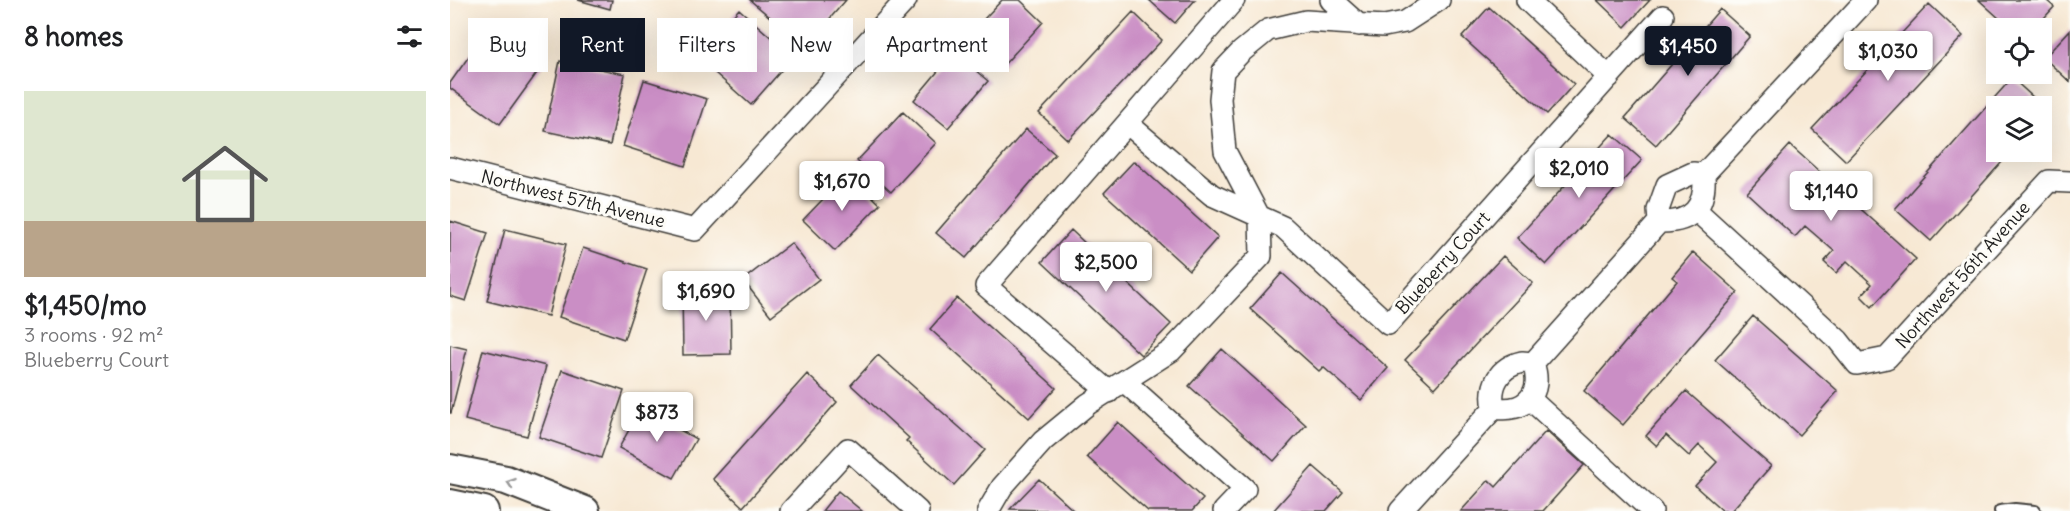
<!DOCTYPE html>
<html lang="en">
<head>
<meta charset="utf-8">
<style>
  :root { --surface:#fff; --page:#f2f2f2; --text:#202124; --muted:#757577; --accent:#111827 }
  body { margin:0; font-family:Delius,sans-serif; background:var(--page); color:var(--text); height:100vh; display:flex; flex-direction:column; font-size:22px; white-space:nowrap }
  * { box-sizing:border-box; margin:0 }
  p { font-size:20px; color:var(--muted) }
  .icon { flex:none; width:33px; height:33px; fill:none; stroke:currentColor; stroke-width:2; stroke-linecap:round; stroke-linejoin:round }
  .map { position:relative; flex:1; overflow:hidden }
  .panel { display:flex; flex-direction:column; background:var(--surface); width:450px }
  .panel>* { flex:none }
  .hud { position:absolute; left:18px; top:18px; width:570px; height:54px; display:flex; gap:12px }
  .buttons { position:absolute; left:1536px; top:18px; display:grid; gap:12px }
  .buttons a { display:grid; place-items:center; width:66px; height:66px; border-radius:0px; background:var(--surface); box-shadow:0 6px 24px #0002; font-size:30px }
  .price { position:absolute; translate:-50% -51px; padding:0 14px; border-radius:6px; background:#fff; color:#222; font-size:20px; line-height:39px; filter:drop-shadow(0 2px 3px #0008) }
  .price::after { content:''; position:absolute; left:50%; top:36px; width:18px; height:14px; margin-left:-9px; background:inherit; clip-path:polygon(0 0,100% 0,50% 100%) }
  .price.active { background:var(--accent); color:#fff }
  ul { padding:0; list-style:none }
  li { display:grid; align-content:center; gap:12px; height:318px; padding:0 24px }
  li span { display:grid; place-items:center; height:186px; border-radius:0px; color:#555 }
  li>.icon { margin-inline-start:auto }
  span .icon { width:108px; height:108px; fill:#fffc; stroke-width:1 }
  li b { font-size:26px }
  h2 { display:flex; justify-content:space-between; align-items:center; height:72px; padding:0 24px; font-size:26px }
  .chip { padding:0 21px; border-radius:0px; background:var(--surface); box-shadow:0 6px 24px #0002; font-size:21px; line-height:54px }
  .chip.active { background:var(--accent); color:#fff }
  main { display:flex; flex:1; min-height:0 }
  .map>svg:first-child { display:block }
  .building { fill:#ca8ec5 }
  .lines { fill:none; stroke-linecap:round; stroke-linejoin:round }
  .lane-casing { stroke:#3d3b37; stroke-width:14 }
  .street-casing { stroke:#3d3b37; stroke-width:24 }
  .secondary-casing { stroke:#3d3b37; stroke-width:32 }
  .lane { stroke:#fff; stroke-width:10 }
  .street { stroke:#fff; stroke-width:21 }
  .secondary { stroke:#fff; stroke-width:28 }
  .oneway { stroke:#999 }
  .labels { text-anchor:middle; stroke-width:6; stroke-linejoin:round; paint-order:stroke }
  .street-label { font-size:18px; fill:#1c1c1c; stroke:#fdfcf7 }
</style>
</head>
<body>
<main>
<section class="panel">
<h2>8 homes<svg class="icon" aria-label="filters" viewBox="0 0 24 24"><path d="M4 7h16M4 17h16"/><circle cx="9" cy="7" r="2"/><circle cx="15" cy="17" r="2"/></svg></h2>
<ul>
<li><span style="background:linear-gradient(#dfe7d0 70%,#b9a48a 0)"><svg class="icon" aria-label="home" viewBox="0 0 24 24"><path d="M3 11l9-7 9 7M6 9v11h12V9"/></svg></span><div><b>$1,450/mo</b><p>3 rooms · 92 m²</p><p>Blueberry Court</p></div></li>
</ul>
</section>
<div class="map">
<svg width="1620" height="511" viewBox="0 0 1620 511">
  <rect width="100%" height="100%" fill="#fdfcf7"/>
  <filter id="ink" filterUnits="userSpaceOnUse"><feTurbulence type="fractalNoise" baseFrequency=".0167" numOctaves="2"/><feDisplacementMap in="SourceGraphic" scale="12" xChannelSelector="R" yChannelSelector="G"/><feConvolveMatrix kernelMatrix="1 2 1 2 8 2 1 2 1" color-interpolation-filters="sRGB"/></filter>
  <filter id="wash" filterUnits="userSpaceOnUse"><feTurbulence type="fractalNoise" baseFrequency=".008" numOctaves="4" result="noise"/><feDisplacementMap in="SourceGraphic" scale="24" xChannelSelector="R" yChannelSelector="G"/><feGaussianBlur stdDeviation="1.35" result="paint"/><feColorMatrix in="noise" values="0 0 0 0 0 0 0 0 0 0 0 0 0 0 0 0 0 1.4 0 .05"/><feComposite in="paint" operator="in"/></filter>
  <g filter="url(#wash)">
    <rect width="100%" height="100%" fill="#f7e8d3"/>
    <g id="blocks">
      <path class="building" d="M128,0H162L160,9Z
        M300,0H396L355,47Z
        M552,0H570L593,22L551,68L518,36Z
        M699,0H745L725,23Z
        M1147,0H1200L1175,27Z
        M1529,0H1596L1604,7L1585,28H1560Z
        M1479,4L1513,36L1396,161L1362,129Z
        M1039,7L1124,84L1097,114L1012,37Z
        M289,9L343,57L301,105L247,57Z
        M1270,9L1300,36L1206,145L1175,118Z
        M683,12L712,40L618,140L589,113Z
        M39,28L92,66L50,124L0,88V83Z
        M1620,30V82L1594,58Z
        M504,52L538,81L498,128L464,100Z
        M110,61L175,74L160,145L95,131Z
        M1562,78L1597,110L1592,117V106H1546V152H1561L1481,241L1445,209Z
        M194,80L257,99L235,166L173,146Z
        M453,112L486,143L441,192L407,161Z
        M576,129L605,154L516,258L486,233Z
        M1162,134L1192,160L1096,265L1067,238Z
        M1340,145L1466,259L1422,307L1411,296L1422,284L1397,261L1386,273L1374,262L1384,251L1355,226L1345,237L1297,193Z
        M684,161L768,237L739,270L654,193Z
        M398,173L430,204L385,251L353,220Z
        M0,221L38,233L16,301L0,296Z
        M55,229L116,244L98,316L37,301Z
        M621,230L721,324L691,355L592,262Z
        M341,243L369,279L321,316L293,280Z
        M133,248L197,269L174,339L109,317Z
        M1243,252L1288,292L1173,425L1134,391L1227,281L1222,277Z
        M1053,256L1083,283L985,388L955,360Z
        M832,273L938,368L911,400L873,367L869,371L800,309Z
        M232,289H280L281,354L233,355Z
        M507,298L606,388L579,418L480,329Z
        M1303,316L1388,391L1349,435L1265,360Z
        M0,345L17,349L1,413H0Z
        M772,349L856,425L824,461L739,386Z
        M33,350L96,366L77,436L15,420Z
        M428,355L535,450L504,485L456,441L459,438L401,385Z
        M112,370L174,391L151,458L89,437Z
        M357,374L387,402L293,507L263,479Z
        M1236,391L1321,466L1281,511H1273L1245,486L1267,462L1249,445L1239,456L1216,435L1207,446L1196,436Z
        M191,408L246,439L224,478L169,448Z
        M668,422L753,499L742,511H698L637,457Z
        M1096,431L1134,465L1093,511H1011L1039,480L1046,487Z
        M863,466L893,492L876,511H823Z
        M589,479L624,511L560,509Z
        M388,491L412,511H372Z"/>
    </g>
  </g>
  <g filter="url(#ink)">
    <use href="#blocks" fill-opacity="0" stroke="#3d3b37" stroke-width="1.5"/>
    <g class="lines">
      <g class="lane-casing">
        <path id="lane" d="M1550,511L1565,509L1585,511"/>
      </g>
      <g class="street-casing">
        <path id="street" d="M881,0L909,25
          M1077,0L1159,77
          M678,124L762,195L833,227L938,324L1213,16
          M0,168L245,230L456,0
          M1243,173L1254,174C1256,207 1243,223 1209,222L1208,210L1217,185Z
          M1254,174L1416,0
          M1247,211L1388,340L1407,364L1437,358L1599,181L1620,182
          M1072,362L1083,363C1094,394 1075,413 1044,408C1039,386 1049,367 1072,362Z
          M1083,363L1209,222
          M675,382L795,489L774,511
          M659,392L536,286L784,0
          M1080,399L1202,511
          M341,511L398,449L468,511
          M538,511L552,487L593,441L638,404L721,351L811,256L810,218L775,151L770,99L773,71L791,52L818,30L856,21L934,26L955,22L989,0
          M950,511L1044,408"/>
      </g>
      <g class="secondary-casing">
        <path id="secondary" d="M0,469L56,480L135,511
          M0,504L34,511"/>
      </g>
      <use href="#lane" class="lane"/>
      <use href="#street" class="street"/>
      <use href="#secondary" class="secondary"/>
    </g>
    <defs><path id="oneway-chevron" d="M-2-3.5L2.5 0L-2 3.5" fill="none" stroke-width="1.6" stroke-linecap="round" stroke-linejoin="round" transform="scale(1.5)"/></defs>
    <use class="oneway" href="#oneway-chevron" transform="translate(61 483) rotate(-161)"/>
  </g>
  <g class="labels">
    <g class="street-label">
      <text transform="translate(123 199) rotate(14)" y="6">Northwest 57th Avenue</text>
      <text transform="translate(993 263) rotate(-48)" y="6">Blueberry Court</text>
      <text transform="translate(1513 275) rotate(-48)" y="6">Northwest 56th Avenue</text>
    </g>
  </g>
</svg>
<div class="buttons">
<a><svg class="icon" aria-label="locate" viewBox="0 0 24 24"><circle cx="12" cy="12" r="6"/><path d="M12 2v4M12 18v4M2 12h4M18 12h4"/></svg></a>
<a><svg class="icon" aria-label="layers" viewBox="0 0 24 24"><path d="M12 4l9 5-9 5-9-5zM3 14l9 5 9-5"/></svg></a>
</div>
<b class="price active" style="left:1238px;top:77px">$1,450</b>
<b class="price" style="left:1438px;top:82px">$1,030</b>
<b class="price" style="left:1129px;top:199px">$2,010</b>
<b class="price" style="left:392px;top:212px">$1,670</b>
<b class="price" style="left:1381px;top:222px">$1,140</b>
<b class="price" style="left:656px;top:293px">$2,500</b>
<b class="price" style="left:256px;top:322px">$1,690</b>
<b class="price" style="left:207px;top:443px">$873</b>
<div class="hud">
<a class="chip">Buy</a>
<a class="chip active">Rent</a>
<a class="chip">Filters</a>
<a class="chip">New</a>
<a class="chip">Apartment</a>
</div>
</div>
</main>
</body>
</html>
